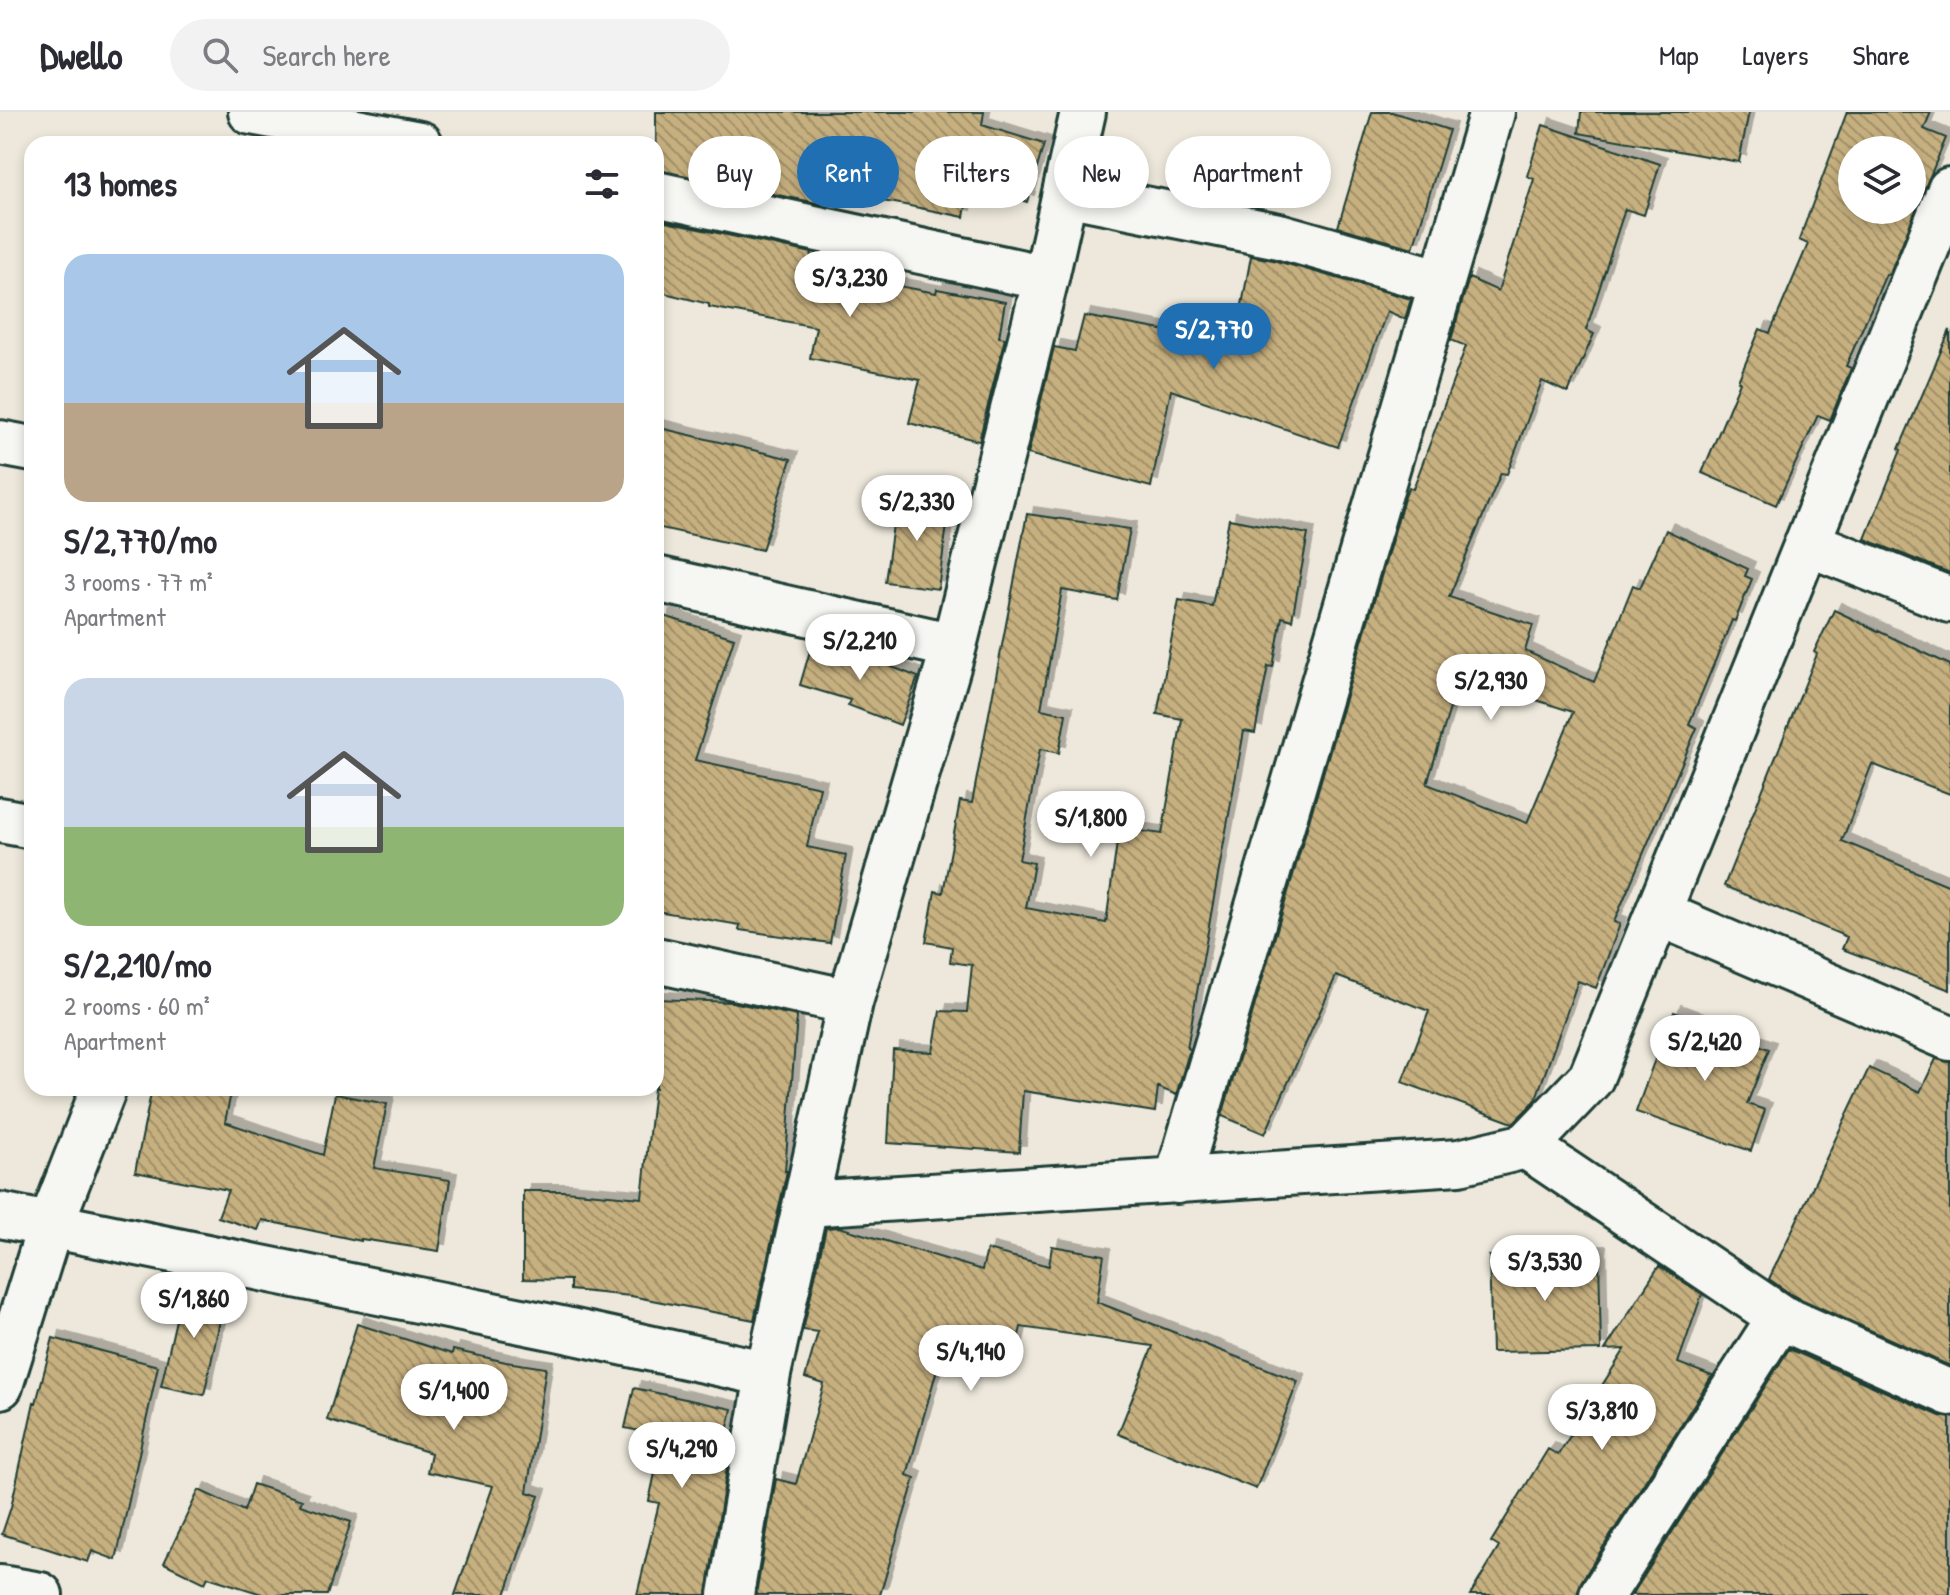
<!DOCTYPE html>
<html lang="en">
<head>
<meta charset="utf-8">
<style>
  :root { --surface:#fff; --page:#f2f2f3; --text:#2b2b33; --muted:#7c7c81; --line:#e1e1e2; --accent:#1f6fb2 }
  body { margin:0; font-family:"Patrick Hand",sans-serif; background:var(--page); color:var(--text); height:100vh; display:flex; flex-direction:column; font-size:30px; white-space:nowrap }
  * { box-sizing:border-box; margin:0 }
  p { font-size:26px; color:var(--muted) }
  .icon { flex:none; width:44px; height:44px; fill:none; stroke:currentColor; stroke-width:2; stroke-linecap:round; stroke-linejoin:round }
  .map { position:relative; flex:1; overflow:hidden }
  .side { position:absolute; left:24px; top:24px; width:640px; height:960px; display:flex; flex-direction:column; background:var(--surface); border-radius:24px; box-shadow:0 4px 12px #0003 }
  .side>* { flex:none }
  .banner { position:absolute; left:688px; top:24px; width:760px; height:72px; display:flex; gap:16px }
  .controls { position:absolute; left:1838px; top:24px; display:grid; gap:16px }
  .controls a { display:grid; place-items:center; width:88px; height:88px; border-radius:50%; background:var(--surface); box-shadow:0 4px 12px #0003; font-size:40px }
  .price { position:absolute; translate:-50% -68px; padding:0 18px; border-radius:28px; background:#fff; color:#222; font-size:26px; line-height:52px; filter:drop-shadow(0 2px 4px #0008) }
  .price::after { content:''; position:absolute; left:50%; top:48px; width:24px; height:18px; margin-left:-12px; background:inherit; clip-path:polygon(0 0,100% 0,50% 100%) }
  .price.active { background:var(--accent); color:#fff }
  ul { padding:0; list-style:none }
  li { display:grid; align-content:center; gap:16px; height:424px; padding:0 40px }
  li span { display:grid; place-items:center; height:248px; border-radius:24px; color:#555 }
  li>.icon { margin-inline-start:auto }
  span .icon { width:144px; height:144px; fill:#fffc; stroke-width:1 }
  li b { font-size:34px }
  h2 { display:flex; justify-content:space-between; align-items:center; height:96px; padding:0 40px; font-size:34px }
  .tag { padding:0 28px; border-radius:36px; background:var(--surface); box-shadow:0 4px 12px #0003; font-size:28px; line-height:72px }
  .tag.active { background:var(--accent); color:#fff }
  header { display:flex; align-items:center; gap:48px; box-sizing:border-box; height:112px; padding:0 40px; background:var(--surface); border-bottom:2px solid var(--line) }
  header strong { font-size:38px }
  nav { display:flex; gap:44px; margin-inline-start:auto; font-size:28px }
  .search { width:560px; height:72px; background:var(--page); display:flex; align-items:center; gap:20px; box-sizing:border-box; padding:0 28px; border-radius:44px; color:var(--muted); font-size:30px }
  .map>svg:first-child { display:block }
  .building { fill:url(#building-back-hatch); stroke:#1f3d34; stroke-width:2; fill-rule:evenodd; filter:url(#shadow) }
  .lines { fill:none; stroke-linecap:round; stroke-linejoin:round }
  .minor-casing { stroke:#1f3d34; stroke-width:50 }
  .minor { stroke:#f6f6f2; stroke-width:44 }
</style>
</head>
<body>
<header>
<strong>Dwello</strong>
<div class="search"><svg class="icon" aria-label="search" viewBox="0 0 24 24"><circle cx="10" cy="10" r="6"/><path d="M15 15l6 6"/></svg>Search here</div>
<nav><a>Map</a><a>Layers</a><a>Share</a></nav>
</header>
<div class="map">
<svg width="1950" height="1483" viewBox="0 0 1950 1483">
  <defs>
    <pattern id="building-back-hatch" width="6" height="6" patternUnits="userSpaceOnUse" patternTransform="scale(2)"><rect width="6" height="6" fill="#c7b07f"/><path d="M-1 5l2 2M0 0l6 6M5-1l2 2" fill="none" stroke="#a19069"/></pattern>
    <filter id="shadow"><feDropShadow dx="7" dy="-7" stdDeviation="0" flood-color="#0004"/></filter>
  </defs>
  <rect width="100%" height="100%" fill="#ede8db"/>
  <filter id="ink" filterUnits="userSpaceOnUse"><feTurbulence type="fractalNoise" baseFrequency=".0125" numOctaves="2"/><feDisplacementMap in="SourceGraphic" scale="16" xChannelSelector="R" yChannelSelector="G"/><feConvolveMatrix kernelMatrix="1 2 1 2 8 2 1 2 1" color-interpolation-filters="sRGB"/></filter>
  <g filter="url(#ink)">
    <path class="building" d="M656,0H984L982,13L1044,32L1027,90L970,73L964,105L895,91L824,81L822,92L656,58Z
      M1372,0H1392L1449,18L1413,136L1338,115Z
      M1581,0H1749L1739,50L1579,21Z
      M1847,0H1931L1924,17L1946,26L1889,163L1886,162L1846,254L1851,256L1830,308L1818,303L1776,393L1702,361L1740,270L1738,269L1760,217L1770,221L1808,132L1799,128ZM1852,38H1912V98H1852Z
      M1543,13L1660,52L1644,103L1625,97L1586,218L1594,222L1568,281L1542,269L1507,362L1501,361L1449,485L1533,513L1525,539L1594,570L1633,473L1640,476L1666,418L1748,457L1745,464L1752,467L1735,509L1732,508L1689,612L1697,616L1614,810L1620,812L1596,876L1578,869L1535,989L1513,1011L1402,970L1429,899L1336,864L1265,1022L1222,1004L1404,387L1409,375L1413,377L1466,234L1451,228L1469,166L1498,179L1534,67L1527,64ZM1460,563L1573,600L1527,711L1427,672Z
      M656,108L812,141L809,157L936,181L937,177L1005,190L999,225L1005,226L979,329L909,311L920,268L810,246L816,215L709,195V192L656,179Z
      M1251,144L1273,148L1411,187L1405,207L1387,199L1338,335L1171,278L1151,375L1028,342L1054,235L1075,239L1084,204L1235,231Z
      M1950,218V461L1865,427L1901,338L1899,337Z
      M656,315L791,347L762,438L656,415Z
      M897,384L950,392L938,477L885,470Z
      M1027,402L1130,417L1117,488L1062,478L1041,597L1066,602L1059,641L1040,637L1019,748L1034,751L1026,796L1106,811L1119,716L1162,722L1182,607L1157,602L1179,488L1212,494L1229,407L1308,422L1292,508L1282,505L1273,555L1268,554L1255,621L1244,619L1187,936L1190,937L1176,983L1158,975L1155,1000L1023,979L1019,1040L888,1031L893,938L933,940L940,899L967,900L972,853L950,850L952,835L926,830L935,779L943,781L960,689L972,691Z
      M1834,498L1950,553V682L1872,652L1842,729L1950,774V878L1842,837L1847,825L1724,774L1817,542L1814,540Z
      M664,504L734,526L695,648L820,675L807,735L846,743L830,831L739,818L740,813L656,799V531Z
      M812,532L877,549L918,565L900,613L848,593L850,588L800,573Z
      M656,887L732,890L797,904L785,1059H787L754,1208L631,1184L570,1178V1168L523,1167V1079H564L642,1086L654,976H656Z
      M1674,900L1769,937L1747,992L1765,998L1751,1039L1636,1000L1652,955Z
      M1936,947L1950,950V1254L1792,1183L1769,1167L1869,956L1920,980Z
      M152,976H232L225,1010L323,1043L335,982L387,992L374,1056L450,1068L439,1139L361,1127V1129L262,1108L258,1118L218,1105L228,1078L135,1060Z
      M839,1115L982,1158L987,1138L1049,1154L1052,1134L1104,1143L1097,1190L1298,1269L1256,1377L1118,1322L1153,1234L1021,1215L1016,1236L948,1219L907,1363L915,1366L880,1483H756L776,1367L796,1372L824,1272L805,1266L818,1220L803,1218L826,1116Z
      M1599,1141L1601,1238L1492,1240L1489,1144Z
      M1659,1154L1702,1182L1678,1251L1712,1264L1581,1470L1577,1483H1470L1499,1435L1491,1430L1548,1337L1558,1343L1625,1237L1605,1238Z
      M184,1172L226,1181L204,1283L161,1274Z
      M357,1212L452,1242L453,1238L506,1250L546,1256L527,1380L539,1384L505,1483H455L493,1374L427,1360L431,1341L327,1308Z
      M53,1226L158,1254L116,1448L92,1439L88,1450L2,1422L11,1395L34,1290L36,1291Z
      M1789,1237L1940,1304L1950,1306V1483H1632Z
      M634,1276L732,1297L719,1355L727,1356L707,1483H637L659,1391L649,1389L663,1324L625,1316Z
      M253,1372L302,1388L300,1393L351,1410L327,1483H265L208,1465L205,1471L164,1451L199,1378L244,1399Z"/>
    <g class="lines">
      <g class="minor-casing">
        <path id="minor" d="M251,0L420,32
          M1065,81L1279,124L1442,170L1177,1069
          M656,82L1046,166
          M1442,170L1492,0
          M0,331L32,337
          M1807,431L1950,488
          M656,467L954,534
          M0,708L32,714
          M1658,801L1950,926
          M656,848L850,890
          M1526,1034L1780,1205L1950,1281
          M806,1092L1459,1050L1526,1034L1591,966L1950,78
          M0,1103L561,1217L768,1262
          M0,1274L50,1114L104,976
          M0,1476L40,1483
          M731,1483L768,1262L850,890L954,534L1046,166L1083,0
          M1602,1483L1780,1205"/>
      </g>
      <use href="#minor" class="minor"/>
    </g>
  </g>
</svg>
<div class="controls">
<a><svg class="icon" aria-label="layers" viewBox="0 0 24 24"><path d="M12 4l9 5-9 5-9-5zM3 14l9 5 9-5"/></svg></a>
</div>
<b class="price" style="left:850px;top:207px">S/3,230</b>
<b class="price active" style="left:1214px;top:259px">S/2,770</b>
<b class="price" style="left:917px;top:431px">S/2,330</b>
<b class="price" style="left:860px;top:570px">S/2,210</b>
<b class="price" style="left:1491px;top:610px">S/2,930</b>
<b class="price" style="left:1091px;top:747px">S/1,800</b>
<b class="price" style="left:1705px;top:971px">S/2,420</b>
<b class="price" style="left:1545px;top:1191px">S/3,530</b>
<b class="price" style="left:194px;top:1228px">S/1,860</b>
<b class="price" style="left:971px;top:1281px">S/4,140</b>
<b class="price" style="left:454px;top:1320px">S/1,400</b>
<b class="price" style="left:1602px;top:1340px">S/3,810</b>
<b class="price" style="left:682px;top:1378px">S/4,290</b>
<div class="banner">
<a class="tag">Buy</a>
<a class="tag active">Rent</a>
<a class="tag">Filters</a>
<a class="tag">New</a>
<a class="tag">Apartment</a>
</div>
<section class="side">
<h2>13 homes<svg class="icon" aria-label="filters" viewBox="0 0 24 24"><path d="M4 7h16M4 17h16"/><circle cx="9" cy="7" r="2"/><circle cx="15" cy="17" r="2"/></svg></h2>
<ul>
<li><span style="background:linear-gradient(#a9c7e8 60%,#b9a48a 0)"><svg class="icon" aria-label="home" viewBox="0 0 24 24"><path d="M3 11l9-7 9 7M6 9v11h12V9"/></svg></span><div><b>S/2,770/mo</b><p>3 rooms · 77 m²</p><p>Apartment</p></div></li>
<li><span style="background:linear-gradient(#c9d6e8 60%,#8fb573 0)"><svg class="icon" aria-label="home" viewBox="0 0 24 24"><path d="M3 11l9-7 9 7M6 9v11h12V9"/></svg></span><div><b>S/2,210/mo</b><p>2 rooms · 60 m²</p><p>Apartment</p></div></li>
</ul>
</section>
</div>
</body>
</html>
